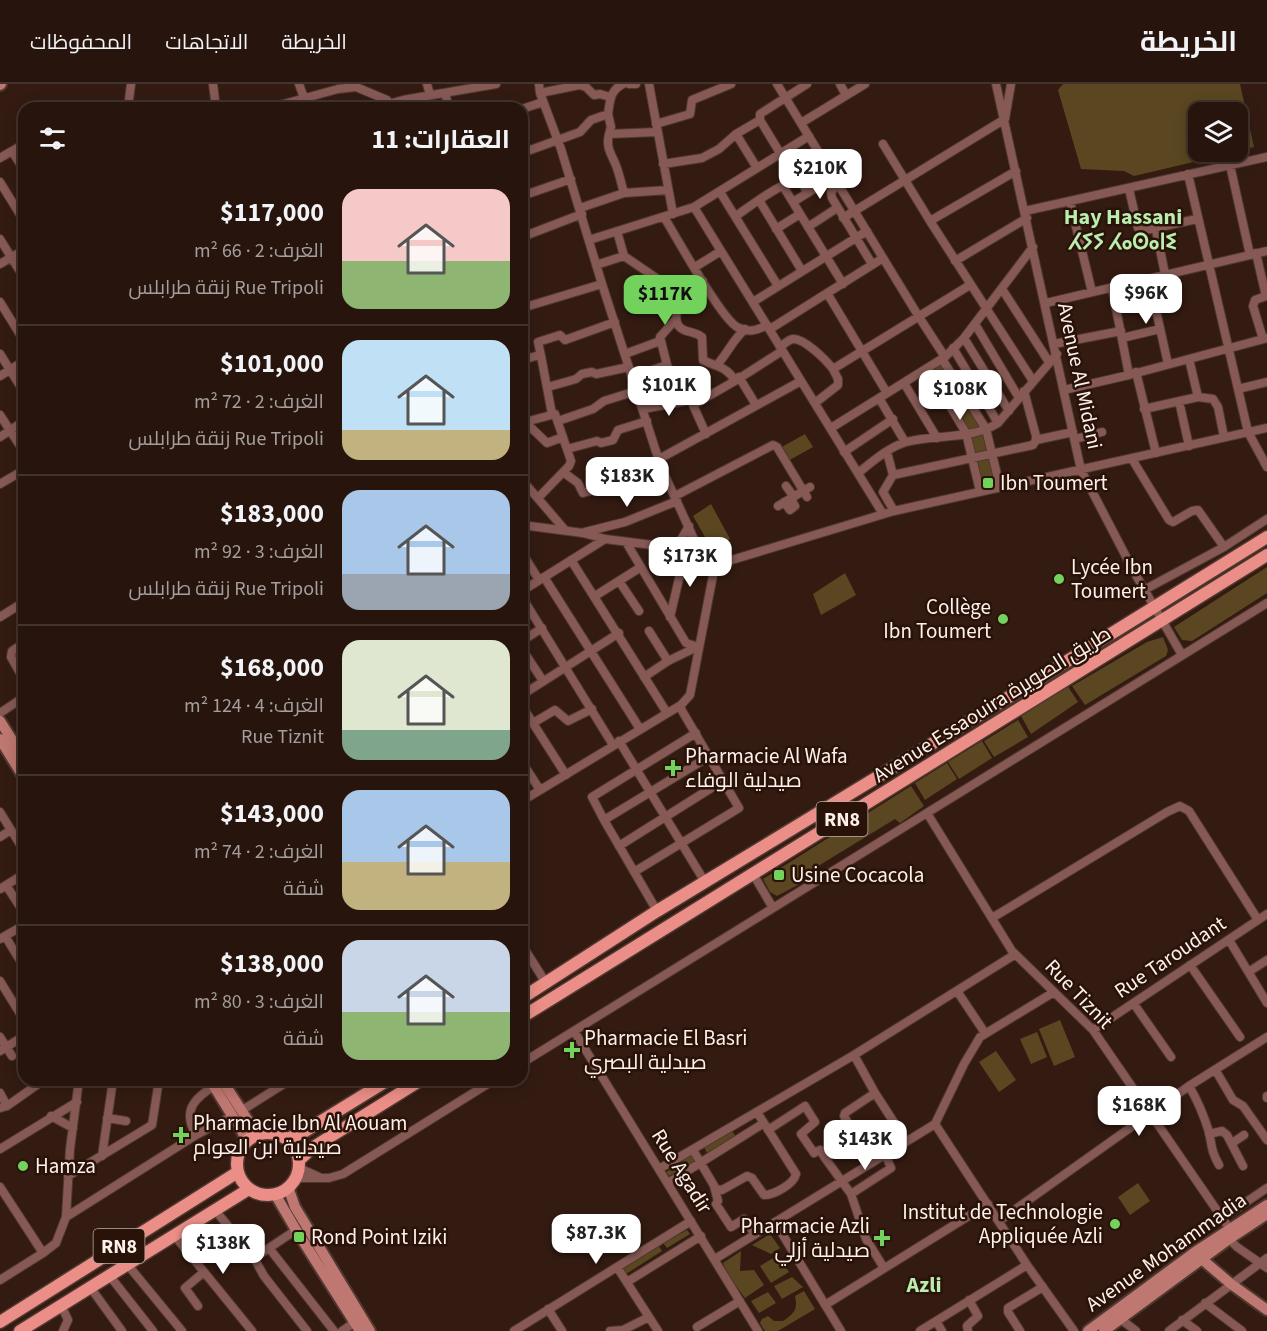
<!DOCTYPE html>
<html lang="ar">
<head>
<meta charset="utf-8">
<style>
  :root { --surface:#26140d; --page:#2e1d16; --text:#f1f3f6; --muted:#a49e9d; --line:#42332e; --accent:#73d25c }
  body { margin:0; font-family:"Source Sans 3",Cairo,"Noto Sans Tifinagh",sans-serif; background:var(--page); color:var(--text); direction:rtl; height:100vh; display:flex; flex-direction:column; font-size:22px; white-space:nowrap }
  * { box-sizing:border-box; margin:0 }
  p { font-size:20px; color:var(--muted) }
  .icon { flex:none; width:33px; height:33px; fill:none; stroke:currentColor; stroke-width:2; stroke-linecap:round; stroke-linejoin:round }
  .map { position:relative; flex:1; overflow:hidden; direction:ltr }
  .details { position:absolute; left:18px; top:18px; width:510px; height:984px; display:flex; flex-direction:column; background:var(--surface); border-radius:18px; box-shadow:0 3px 15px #0003,0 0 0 2px var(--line); direction:rtl }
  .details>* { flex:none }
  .tools { position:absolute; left:1188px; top:18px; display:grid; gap:12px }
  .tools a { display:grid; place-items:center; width:60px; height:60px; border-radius:12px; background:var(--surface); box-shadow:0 3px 15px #0003,0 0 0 2px var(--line); font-size:30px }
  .price { position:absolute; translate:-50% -51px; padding:0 14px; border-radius:12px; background:#fff; color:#222; font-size:20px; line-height:39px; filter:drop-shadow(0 2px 3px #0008) }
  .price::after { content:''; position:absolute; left:50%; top:36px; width:18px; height:14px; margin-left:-9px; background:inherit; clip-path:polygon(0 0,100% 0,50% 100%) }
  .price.active { background:var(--accent); color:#111 }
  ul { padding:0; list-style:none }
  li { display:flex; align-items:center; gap:18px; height:150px; padding:0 18px }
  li+li { border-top:2px solid var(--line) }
  li span { display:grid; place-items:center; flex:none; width:168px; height:120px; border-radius:18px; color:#555 }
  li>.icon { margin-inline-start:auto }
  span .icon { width:72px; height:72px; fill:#fffc; stroke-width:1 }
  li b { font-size:26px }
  h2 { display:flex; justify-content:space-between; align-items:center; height:72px; padding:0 18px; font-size:26px }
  header { display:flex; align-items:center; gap:36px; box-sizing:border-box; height:84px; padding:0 30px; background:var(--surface); border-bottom:2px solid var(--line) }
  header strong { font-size:28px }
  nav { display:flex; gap:33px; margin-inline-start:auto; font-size:21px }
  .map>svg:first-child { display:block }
  .green { fill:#5a4721 }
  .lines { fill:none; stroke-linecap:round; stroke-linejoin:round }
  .street-casing { stroke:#4f3930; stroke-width:10 }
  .secondary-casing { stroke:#4f3930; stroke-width:14 }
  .primary-casing { stroke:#4f3930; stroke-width:15 }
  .street { stroke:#865955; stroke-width:8 }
  .secondary { stroke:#bf7771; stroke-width:10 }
  .primary { stroke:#eb8e87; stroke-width:12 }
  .poi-dot { fill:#73d25c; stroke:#291208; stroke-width:2 }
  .labels { text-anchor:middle; stroke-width:5; stroke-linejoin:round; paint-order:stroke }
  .shield { fill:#291208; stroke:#beada7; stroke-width:1.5 }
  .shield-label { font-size:20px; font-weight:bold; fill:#fef0eb }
  .street-label { font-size:21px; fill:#fef0eb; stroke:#291208 }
  .poi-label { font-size:21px; fill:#fef0eb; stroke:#291208; text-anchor:start }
  .neighbourhood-label { font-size:22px; font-weight:bold; fill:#baedae; stroke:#291208 }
</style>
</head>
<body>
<header>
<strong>الخريطة</strong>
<nav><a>الخريطة</a><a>الاتجاهات</a><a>المحفوظات</a></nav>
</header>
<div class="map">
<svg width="1267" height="1247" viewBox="0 0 1267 1247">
  <rect width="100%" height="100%" fill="#331b11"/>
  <path class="green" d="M1063,0H1240L1254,63L1238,67V28H1198V68H1236L1134,92L1124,87L1081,85L1058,6Z
    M943,277L983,344L967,347L931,286Z
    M983,348L989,369L975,375L969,351Z
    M805,350L813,363L788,377L780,364Z
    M990,374L995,399L981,402L976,378Z
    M711,420L730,455L712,465L693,432Z
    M1267,483V509L1192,557L1182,556L1174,543Z
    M845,489L856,511L821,531L813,510Z
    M1163,553L1168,566L1166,572L1085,621L1072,602L1147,558Z
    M1067,601L1078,618L1031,650L1021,632Z
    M1018,636L1028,653L994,673L984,657Z
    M982,657L992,674L959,695L948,678Z
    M947,679L957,695L925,716L915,699Z
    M911,702L924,722L900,739L895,735L810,787L809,795L777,812L770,808L763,795Z
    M1060,936L1075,973L1054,982L1039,945Z
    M1037,948L1047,973L1031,980L1020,955Z
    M996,967L1016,996L999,1008L979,978Z
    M732,1047L736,1053L707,1069L704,1063Z
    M692,1070L696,1076L669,1092L665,1089Z
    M1138,1099L1150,1117L1130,1131L1118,1113Z
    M687,1146L690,1150L667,1164L663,1159Z
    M770,1150L780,1164L771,1170L752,1161Z
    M659,1162L662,1167L626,1190L622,1185Z
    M741,1167L740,1187L754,1186L764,1201L745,1214L729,1193L723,1179Z
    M778,1171L789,1188L771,1199L760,1182Z
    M792,1193L803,1203L782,1215L774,1202Z
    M804,1207L815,1225L778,1247H765L760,1239L762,1235L768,1232L774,1237H783C794,1229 798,1226 795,1212Z
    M768,1208L776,1219L759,1229L751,1217Z"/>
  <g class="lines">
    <g class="street-casing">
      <path id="street" d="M213,0L216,24
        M299,0L304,14
        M427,0L430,11
        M539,0L540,9L561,65L602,200L661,383L704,477
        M629,0H636
        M649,0L673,130
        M777,0L919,233L945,273L831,344
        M840,0L846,11
        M996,0L1081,386L1133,486L1182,571
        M445,9L449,24
        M540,9L579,1L586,3L594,11L600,10L610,13
        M301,15L304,24
        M382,22L403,16L496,0
        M128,24L131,0
        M269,24L338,5L356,3L387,16L393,24
        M522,25L543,18
        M608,30C610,17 610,6 623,0
        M801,39L865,0
        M656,40L690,30L692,16L731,0
        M736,50L757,84
        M883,60L930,137L1033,297
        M12,67L24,86
        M522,69L580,48L591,36L608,30L611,43L609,50
        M780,69L760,36V30L807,0
        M0,74L24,60
        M663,80L702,74L719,65L736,50L760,36
        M1230,81L1250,171
        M1188,90L1248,348L1267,383
        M0,98L24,137
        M838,100L831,108L832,114L872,180
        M783,102L843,200
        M1129,105L1138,144L1141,147L1197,135
        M720,108L778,202
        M624,109C621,99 619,88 615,79C610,68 606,62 609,50L657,48
        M522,112L571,95
        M759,116L802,187
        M793,118L833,93
        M1070,118L1092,208
        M694,123L883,430
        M580,124L624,109L668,106
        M1025,127L1267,73
        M736,132C748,124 788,92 801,98L808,109
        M664,133C677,154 720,233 737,243C748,249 756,247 767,241
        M843,134L1005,35L1011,0
        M930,137L1016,87
        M808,143L837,124
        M776,145L800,130
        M1156,146L1165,190
        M617,147L624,172L681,211L703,197
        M522,153L582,130
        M0,155L24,194
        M589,156L694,123L809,52
        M1256,169L1266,212L1255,216L1253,222L1263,255
        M955,177L1027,134
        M0,180L24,166
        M596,181L624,172
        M695,183L721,167
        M1149,195L1168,280
        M1112,204L1129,291
        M1002,205L1049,278
        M827,209L887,309
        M681,211C679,222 670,240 684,246C691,249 695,248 702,253L703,276C716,283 727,282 735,297L693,321
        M0,218L24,257
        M753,218L867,147
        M1046,219L1267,167
        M522,224L602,200
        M975,240L1019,314
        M770,245L883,174
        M964,254L1009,327
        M1122,254L1160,245
        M1054,260L1121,247
        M780,263C784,260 788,256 793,255C804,254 826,276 833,285
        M953,264L998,339
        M0,270L24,308
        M625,270L660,257
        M541,272L538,258L560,251L565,256L615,238
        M945,273L964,254L1033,163
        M942,275L986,345L1000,403
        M1189,275L1198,313
        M522,276L536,272H541L552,330
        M667,281L660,253L676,235
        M717,281C729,267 732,257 745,245
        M928,285L966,349L980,407
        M1136,288L1156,369
        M0,292L24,277
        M632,293L667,281L672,293L684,292L688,298L693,321L706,350
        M739,293L756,321
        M735,297L782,267
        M904,299L937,354
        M548,303L576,295L582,290L592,288L596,290L629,283
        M1238,305L1267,298
        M1064,306L1129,291L1267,254
        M879,314L905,358
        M1179,317L1189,362
        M815,319L838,301V295L833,285L970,201
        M643,325L691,316
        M1144,325L1198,313L1213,315L1218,323L1224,353
        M0,331L24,368
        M523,336L547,359L563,353
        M558,337L593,325L604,317L636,307
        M525,338L555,330L571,377L569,382L538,414
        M0,353L24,337
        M1075,355L1102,348
        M1036,356L1073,348
        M567,365L597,357L601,359L613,356L618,346L647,337
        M844,368L893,335
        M887,368L893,391L1033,361L1036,356V352L1024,307
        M659,375L801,297
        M1132,375L1169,436L1173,438L1192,427L1198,426L1224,463
        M563,388L578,399L583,409L605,403L611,396L661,383
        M858,389C872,378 889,363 906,358C935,350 972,356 998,339L1057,270
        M893,391L883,408L894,427
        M522,396L565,446
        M0,400L24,386
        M786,402L794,413
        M675,412L773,361L777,363L807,413
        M784,418L790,426L795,422L791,415
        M778,422L810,403
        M522,441L583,449L605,455L676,464L715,481
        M585,448L625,438L677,417
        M626,458L686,559L695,562
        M676,464L689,442
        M524,472L539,496
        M571,476L667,629
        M715,481L894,427L1267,344
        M544,493L640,645
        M619,497L639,527
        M1144,506L1224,463L1267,435
        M522,507L605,455
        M595,512L641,483
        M522,513L613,661
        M0,533L24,518
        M670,533L685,469
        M649,547L668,577
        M522,557L542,544
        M24,559L12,567L11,573L24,596
        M522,565L543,597
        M644,593L668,577L697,563
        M522,611L619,549
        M522,622L566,691
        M0,629L24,613
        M533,639L555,626L568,637L592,625
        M619,657L705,798
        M522,678L540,706
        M522,717L681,621L690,611L715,481
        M0,728L24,767
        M927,729L1012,867L1093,946L1229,1144V1155L1237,1163L1267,1184
        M604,736L710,672
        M0,753L11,746
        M619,762L724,696
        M634,788L739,724L681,625V621
        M753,790L773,824
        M6,801L24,829
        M0,805L24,790
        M657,827L604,736L592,713L696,649
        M992,834L1167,728L1180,722L1189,727L1258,836
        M5,852L24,883
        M0,855L24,841
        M1229,856L1267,919
        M522,861L546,899
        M1190,881L1240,953
        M1250,887L1267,876
        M0,897L24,936
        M957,907L985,949
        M1054,908L980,953L964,980L935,1040L1027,1181L1074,1247
        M1134,920L1171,973
        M1093,946L1267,830
        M574,947L758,1247
        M0,953L12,972
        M0,967L24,952
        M854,971L875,1009L906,1057
        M522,979L1267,519
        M1216,987L1233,1016L1243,1022L1267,1056
        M1189,1002C1198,1017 1204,1032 1209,1048C1212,1062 1211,1067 1219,1081
        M0,1009L7,1022
        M875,1009L845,1029L844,1032L856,1053L855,1056L825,1074L851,1110L891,1084L885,1070
        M1267,1012V1014
        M0,1024L7,1022L44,996
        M241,1027L290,996
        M51,1032L73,1044
        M107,1034L126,1037
        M768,1046L805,1022L815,1038L801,1050L814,1069L820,1066L825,1074
        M1209,1050L1222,1047L1227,1051L1243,1082
        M196,1051C181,1025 196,1013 217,1000
        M1232,1059L1244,1051
        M0,1065L77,1018
        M693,1066L716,1105L722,1106L747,1092L752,1094L764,1111C774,1111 794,1100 796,1090L757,1028
        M102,1072L113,996
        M299,1084L319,1093
        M659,1085L854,971L1014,871
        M68,1092L152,1041L159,996
        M296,1094H329L343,1090L494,996
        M668,1099L764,1039
        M714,1102L718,1117L716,1120L731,1143L744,1135L755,1150
        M0,1103L43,1169
        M851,1110L866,1155L884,1184
        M215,1126L254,1174L264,1192L307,1247
        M1230,1129L1267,1104
        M66,1133L196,1051L232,1032
        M999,1137L1189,1002L1267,953
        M775,1138L841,1247
        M296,1146L269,1164L334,1247
        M174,1151L252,1247
        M254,1174L269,1164
        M715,1175L935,1040
        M127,1180L182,1247
        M617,1183L658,1247
        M109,1191L153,1247
        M0,1196L43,1169L56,1159L66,1133L70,1065L79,996
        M627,1198L701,1152
        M90,1203L122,1247
        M1205,1219L1242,1247
        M61,1221L68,1236L63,1247
        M825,1221L988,1120
        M198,1222L185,1204L204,1188
        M548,1225L562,1247
        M1118,1233L1136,1247
        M1182,1236L1197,1247
        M936,1237L942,1247
        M697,1243L740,1217
        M342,1247L355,1238
        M514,1247L691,1137
        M610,1247L623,1246L649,1233
        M920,1247L1027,1181
        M968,1247L967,1242L978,1232L969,1216
        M1020,1247L1008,1228V1224L1043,1203
        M1169,1247L1267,1174"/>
    </g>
    <g class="secondary-casing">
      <path id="secondary" d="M0,1L1,0
        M0,637L24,675
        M0,655L24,694
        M210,996L243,1049L245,1058
        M222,996L252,1043L261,1050
        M288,1103L295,1123L370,1247
        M275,1110L296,1146L360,1247
        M1197,1171L1231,1200L1267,1226
        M1088,1247L1195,1168L1267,1121
        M1104,1247L1229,1155L1267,1130"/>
    </g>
    <g class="primary-casing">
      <path id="primary" d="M522,914L657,827L1027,602L1267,453
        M522,933L1267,471
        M237 1080a31 31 0 1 1 62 0a31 31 0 1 1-62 0Z
        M287,1055L302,1049L388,996
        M299,1076L312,1064L421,996
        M0,1238L238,1088
        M20,1247L249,1105"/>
    </g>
    <use href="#street" class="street"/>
    <use href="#secondary" class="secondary"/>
    <use href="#primary" class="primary"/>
  </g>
  <g class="poi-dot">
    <rect x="982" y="393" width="12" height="12" rx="3"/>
    <circle cx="1059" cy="495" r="6"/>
    <circle cx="1003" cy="535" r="6"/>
    <path d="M670 675h6v6h6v6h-6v6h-6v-6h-6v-6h6z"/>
    <rect x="773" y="785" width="12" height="12" rx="3"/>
    <path d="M569 957h6v6h6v6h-6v6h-6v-6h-6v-6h6z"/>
    <path d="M178 1042h6v6h6v6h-6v6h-6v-6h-6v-6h6z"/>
    <circle cx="23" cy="1082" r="6"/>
    <circle cx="1115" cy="1140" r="6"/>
    <rect x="293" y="1147" width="12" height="12" rx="3"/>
    <path d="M879 1145h6v6h6v6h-6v6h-6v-6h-6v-6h6z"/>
  </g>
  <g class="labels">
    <g class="shield">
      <rect x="816.5" y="718" width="51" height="34" rx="4.5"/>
      <rect x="93.5" y="1145" width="51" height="34" rx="4.5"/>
    </g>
    <g class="shield-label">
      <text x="842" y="742">RN8</text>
      <text x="119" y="1169">RN8</text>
    </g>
    <g class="street-label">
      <text transform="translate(1080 292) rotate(78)" y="7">Avenue Al Midani</text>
      <text transform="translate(992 620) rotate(-32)" y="7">Avenue Essaouira طريق الصويرة</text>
      <text transform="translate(1170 873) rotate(-34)" y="7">Rue Taroudant</text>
      <text transform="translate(1079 910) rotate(46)" y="7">Rue Tiznit</text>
      <text transform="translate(682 1087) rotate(58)" y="7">Rue Agadir</text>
      <text transform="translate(1166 1168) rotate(-35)" y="7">Avenue Mohammadia</text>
    </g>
    <g class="poi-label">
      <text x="1000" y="406">Ibn Toumert</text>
      <text x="1071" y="490">Lycée Ibn<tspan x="1071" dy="24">Toumert</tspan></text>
      <text x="991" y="530" text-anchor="end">Collège<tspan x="991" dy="24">Ibn Toumert</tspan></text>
      <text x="685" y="679">Pharmacie Al Wafa<tspan x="685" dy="24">صيدلية الوفاء</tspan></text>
      <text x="791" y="798">Usine Cocacola</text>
      <text x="584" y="961">Pharmacie El Basri<tspan x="584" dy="24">صيدلية البصري</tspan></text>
      <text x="193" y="1046">Pharmacie Ibn Al Aouam<tspan x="193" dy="24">صيدلية ابن العوام</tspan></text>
      <text x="35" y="1089">Hamza</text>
      <text x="1103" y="1135" text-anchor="end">Institut de Technologie<tspan x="1103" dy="24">Appliquée Azli</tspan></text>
      <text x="870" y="1149" text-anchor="end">Pharmacie Azli<tspan x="870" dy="24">صيدلية أزلي</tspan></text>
      <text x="311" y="1160">Rond Point Iziki</text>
    </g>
    <g class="neighbourhood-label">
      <text x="1123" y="140">Hay Hassani<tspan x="1123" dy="25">ⵃⵢⵢ ⵃⴰⵙⴰⵏⵉ</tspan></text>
      <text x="924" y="1208">Azli</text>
    </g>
  </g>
</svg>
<div class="tools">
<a><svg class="icon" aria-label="layers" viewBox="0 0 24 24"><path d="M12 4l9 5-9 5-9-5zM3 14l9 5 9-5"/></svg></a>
</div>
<b class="price" style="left:820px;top:116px">$210K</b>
<b class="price" style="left:1146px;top:241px">$96K</b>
<b class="price active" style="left:665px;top:242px">$117K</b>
<b class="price" style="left:669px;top:333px">$101K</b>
<b class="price" style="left:960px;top:337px">$108K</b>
<b class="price" style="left:627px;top:424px">$183K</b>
<b class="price" style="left:690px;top:504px">$173K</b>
<b class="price" style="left:1139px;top:1053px">$168K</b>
<b class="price" style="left:865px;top:1087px">$143K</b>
<b class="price" style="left:596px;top:1181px">$87.3K</b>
<b class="price" style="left:223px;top:1191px">$138K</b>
<section class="details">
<h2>العقارات: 11<svg class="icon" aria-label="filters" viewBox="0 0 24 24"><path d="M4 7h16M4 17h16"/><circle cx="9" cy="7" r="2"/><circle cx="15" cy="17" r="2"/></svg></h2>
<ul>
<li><span style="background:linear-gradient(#f6c9c9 60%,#8fb573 0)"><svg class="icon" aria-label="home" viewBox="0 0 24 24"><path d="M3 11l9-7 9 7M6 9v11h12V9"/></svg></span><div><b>$117,000</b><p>الغرف: 2 · 66 m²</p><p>Rue Tripoli زنقة طرابلس</p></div></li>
<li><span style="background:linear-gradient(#bfe0f5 75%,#c2b280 0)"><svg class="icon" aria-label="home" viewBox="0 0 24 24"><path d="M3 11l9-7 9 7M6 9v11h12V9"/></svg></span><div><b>$101,000</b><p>الغرف: 2 · 72 m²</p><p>Rue Tripoli زنقة طرابلس</p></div></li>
<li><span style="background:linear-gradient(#a9c7e8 70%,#9aa5b1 0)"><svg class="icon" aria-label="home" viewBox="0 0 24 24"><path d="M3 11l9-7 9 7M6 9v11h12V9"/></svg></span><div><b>$183,000</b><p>الغرف: 3 · 92 m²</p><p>Rue Tripoli زنقة طرابلس</p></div></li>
<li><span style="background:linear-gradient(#dfe7d0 75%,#7fa58c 0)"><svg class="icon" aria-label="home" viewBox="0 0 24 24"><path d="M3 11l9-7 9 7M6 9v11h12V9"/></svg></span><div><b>$168,000</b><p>الغرف: 4 · 124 m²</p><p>Rue Tiznit</p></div></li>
<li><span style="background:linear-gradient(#a9c7e8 60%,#c2b280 0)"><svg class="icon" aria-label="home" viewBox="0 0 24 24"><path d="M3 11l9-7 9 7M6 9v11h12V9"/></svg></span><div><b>$143,000</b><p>الغرف: 2 · 74 m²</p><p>شقة</p></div></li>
<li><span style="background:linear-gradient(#c9d6e8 60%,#8fb573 0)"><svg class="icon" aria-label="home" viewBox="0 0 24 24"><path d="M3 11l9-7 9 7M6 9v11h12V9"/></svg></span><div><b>$138,000</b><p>الغرف: 3 · 80 m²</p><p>شقة</p></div></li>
</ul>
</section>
</div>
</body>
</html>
